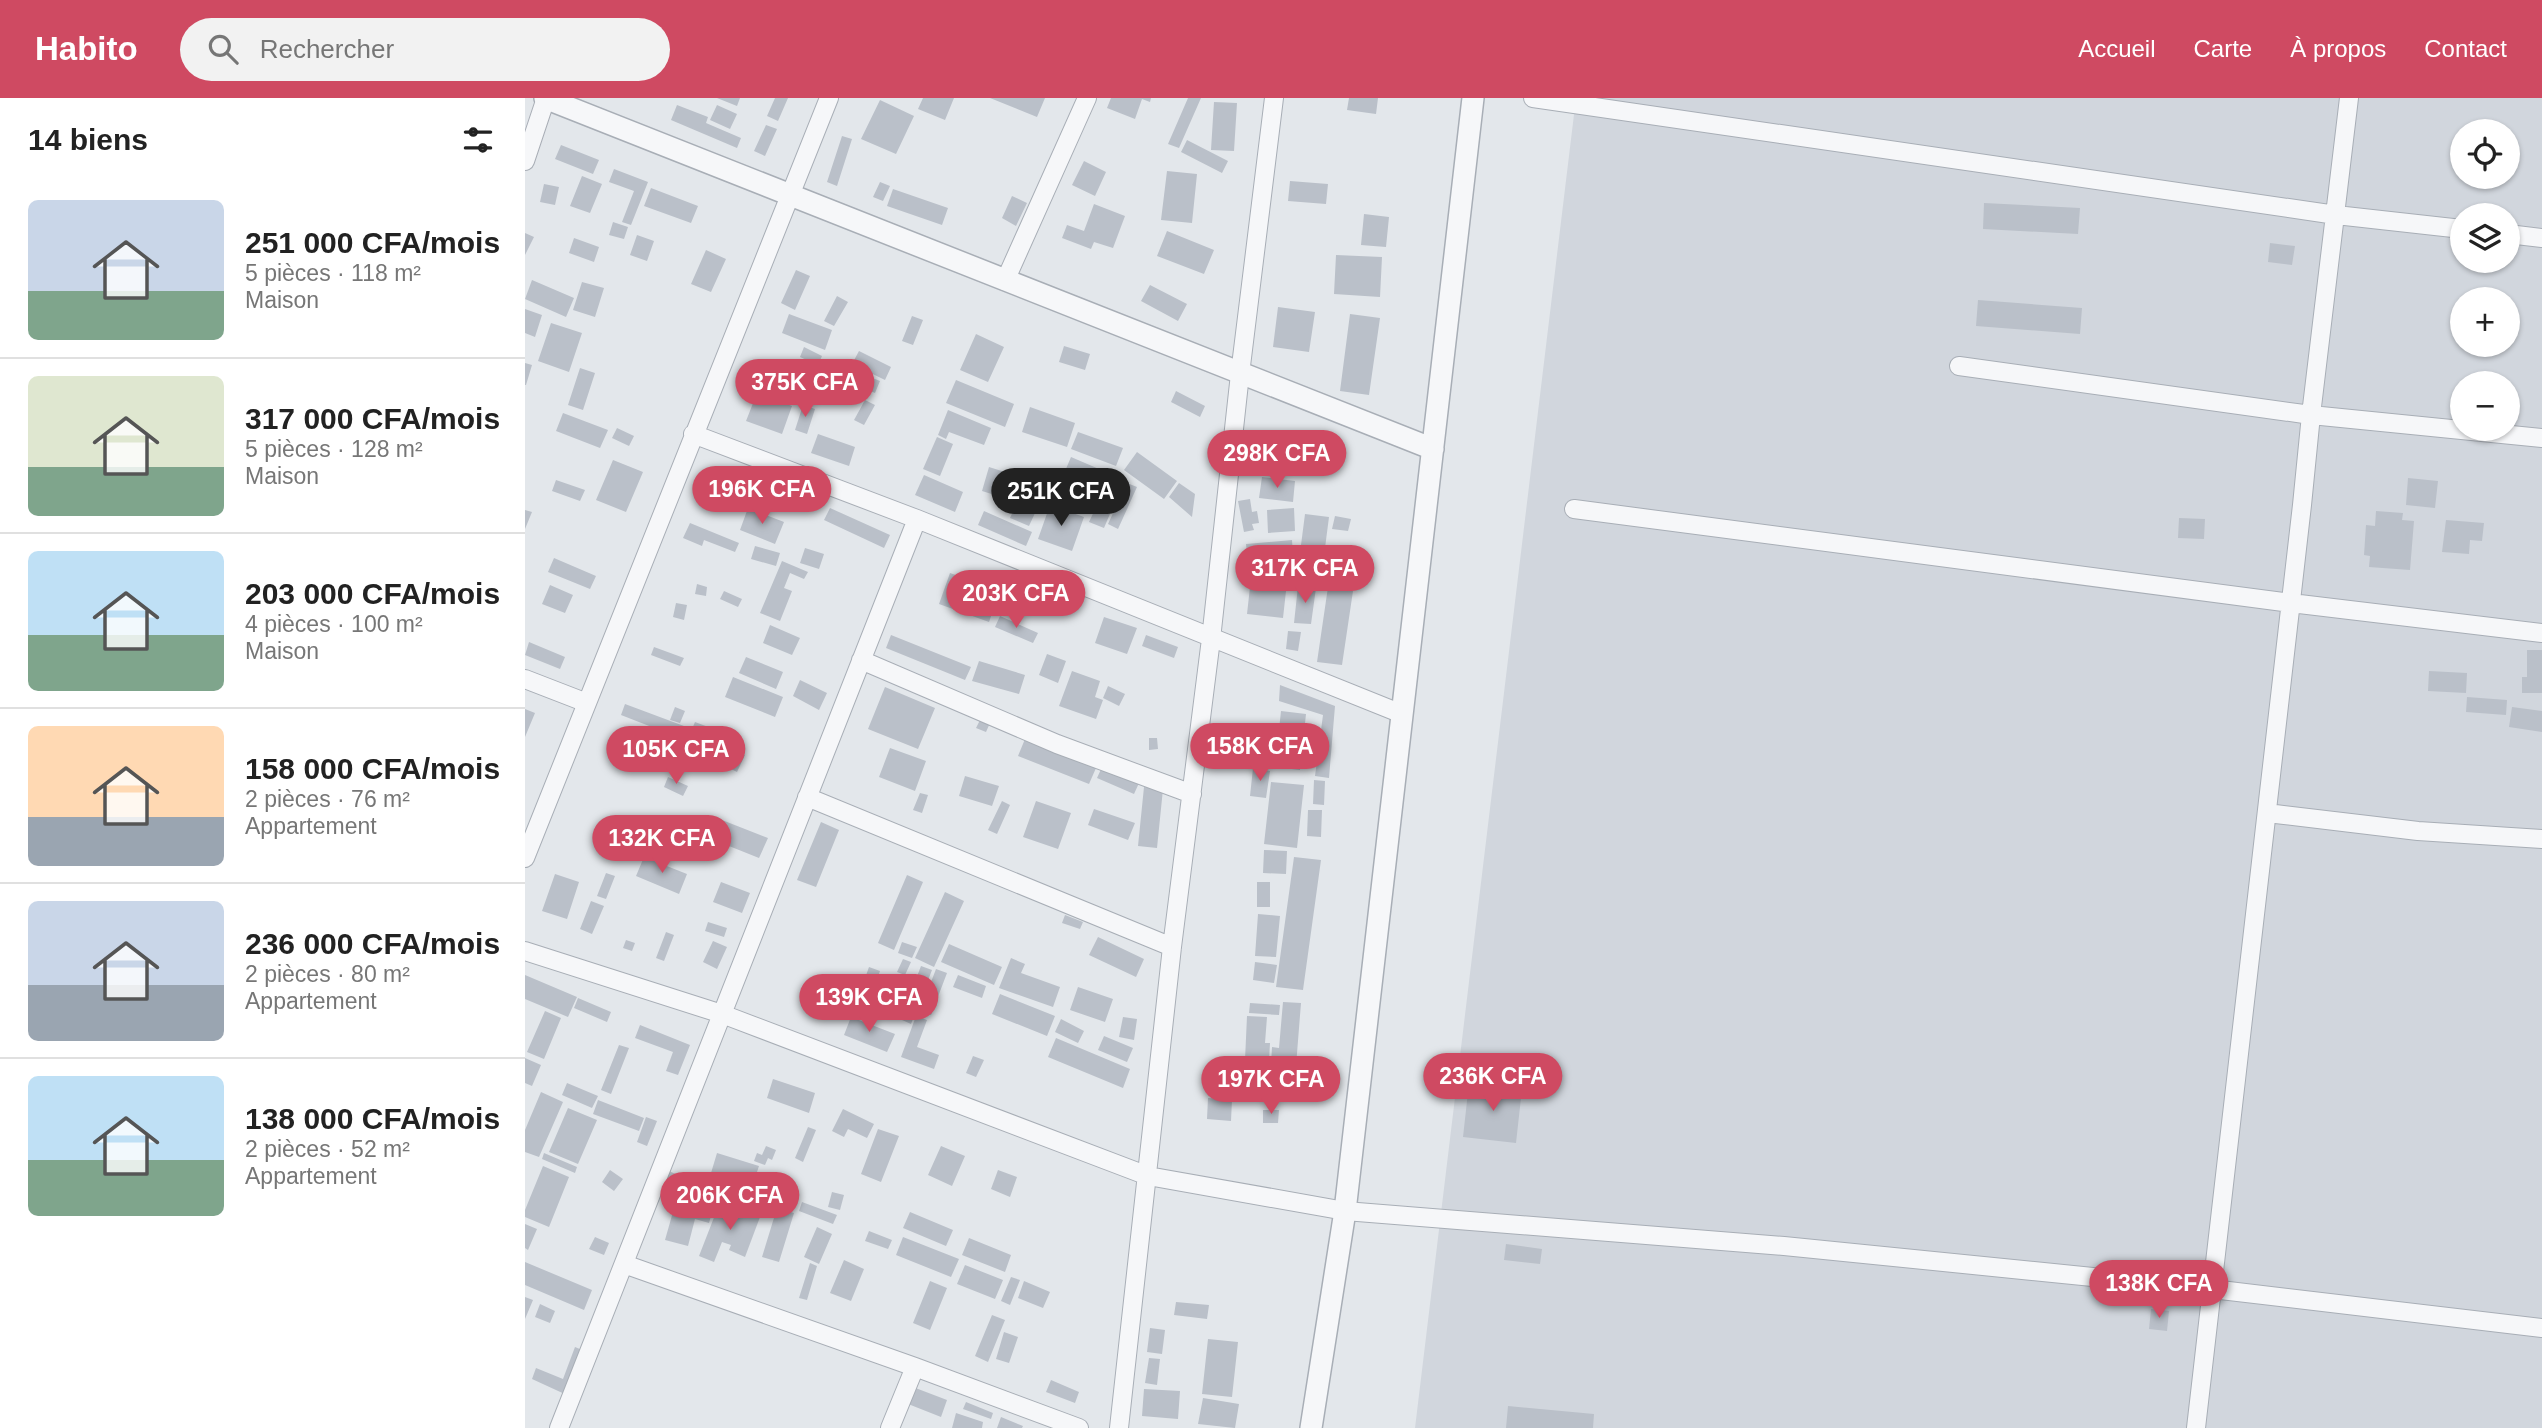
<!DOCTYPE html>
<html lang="fr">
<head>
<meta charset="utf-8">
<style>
  :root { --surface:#fff; --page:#f2f2f2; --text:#222; --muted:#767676; --line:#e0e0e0; --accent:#cf4a62 }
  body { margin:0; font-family:Helvetica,sans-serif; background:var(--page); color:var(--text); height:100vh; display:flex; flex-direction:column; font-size:26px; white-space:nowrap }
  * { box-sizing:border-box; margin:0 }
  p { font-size:23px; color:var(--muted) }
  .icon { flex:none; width:38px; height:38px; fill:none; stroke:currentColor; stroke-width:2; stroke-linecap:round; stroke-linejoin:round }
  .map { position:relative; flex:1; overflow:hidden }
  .drawer { display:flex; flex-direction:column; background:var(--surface); width:525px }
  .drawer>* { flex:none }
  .buttons { position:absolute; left:1925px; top:21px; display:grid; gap:14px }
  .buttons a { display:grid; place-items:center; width:70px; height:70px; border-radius:50%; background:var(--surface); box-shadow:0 2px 5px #0004; font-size:35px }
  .price { position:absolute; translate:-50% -60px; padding:0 16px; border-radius:24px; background:var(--accent); color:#fff; font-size:23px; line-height:46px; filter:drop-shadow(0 2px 4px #0008) }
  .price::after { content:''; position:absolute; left:50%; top:42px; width:21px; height:16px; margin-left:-10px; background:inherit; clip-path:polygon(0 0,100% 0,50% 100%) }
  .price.selected { background:#222; color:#fff }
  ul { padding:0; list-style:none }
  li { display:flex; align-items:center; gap:21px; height:175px; padding:0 28px }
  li+li { border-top:2px solid var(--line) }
  li span { display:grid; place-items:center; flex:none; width:196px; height:140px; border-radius:10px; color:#555 }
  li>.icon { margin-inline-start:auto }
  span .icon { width:84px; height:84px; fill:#fffc; stroke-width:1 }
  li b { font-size:30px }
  h2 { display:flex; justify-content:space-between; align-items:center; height:84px; padding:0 28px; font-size:30px }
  header { display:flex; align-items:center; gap:42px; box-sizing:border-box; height:98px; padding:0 35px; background:var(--accent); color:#fff }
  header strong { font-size:33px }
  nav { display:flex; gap:38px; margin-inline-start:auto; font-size:24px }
  .search { width:490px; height:63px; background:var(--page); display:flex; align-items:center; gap:18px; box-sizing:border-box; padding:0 24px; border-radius:38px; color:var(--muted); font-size:26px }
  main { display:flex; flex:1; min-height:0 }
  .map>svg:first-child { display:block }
  .built { fill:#d1d6dd; fill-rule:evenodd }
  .building { fill:#bac0c9 }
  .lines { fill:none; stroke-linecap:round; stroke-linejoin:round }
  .minor-casing { stroke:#a8aeb6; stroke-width:20 }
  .tertiary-casing { stroke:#a8aeb6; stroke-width:24 }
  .minor { stroke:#f6f7f9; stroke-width:18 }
  .tertiary { stroke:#f6f7f9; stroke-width:21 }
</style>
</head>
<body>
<header>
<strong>Habito</strong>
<div class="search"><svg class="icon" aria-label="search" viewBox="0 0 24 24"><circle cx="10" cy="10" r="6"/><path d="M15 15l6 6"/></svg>Rechercher</div>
<nav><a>Accueil</a><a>Carte</a><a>À propos</a><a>Contact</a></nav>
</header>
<main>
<section class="drawer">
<h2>14 biens<svg class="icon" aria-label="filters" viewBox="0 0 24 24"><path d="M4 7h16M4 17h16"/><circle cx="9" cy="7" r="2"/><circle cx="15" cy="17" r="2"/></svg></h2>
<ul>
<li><span style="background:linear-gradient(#c9d6e8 65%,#7fa58c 0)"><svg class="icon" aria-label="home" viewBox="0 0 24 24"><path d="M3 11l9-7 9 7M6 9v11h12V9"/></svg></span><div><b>251 000 CFA/mois</b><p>5 pièces · 118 m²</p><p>Maison</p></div></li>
<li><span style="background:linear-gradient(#dfe7d0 65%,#7fa58c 0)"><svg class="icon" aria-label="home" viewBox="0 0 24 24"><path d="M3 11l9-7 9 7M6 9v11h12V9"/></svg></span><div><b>317 000 CFA/mois</b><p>5 pièces · 128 m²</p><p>Maison</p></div></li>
<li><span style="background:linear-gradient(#bfe0f5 60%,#7fa58c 0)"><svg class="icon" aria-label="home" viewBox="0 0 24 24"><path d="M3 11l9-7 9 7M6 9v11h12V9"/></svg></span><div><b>203 000 CFA/mois</b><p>4 pièces · 100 m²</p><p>Maison</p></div></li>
<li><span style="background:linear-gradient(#ffd9b3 65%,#9aa5b1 0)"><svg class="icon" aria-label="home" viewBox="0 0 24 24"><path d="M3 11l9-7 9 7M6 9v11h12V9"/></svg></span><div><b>158 000 CFA/mois</b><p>2 pièces · 76 m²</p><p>Appartement</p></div></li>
<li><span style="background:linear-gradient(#c9d6e8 60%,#9aa5b1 0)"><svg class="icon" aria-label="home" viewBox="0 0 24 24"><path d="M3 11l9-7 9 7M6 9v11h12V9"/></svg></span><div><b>236 000 CFA/mois</b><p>2 pièces · 80 m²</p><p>Appartement</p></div></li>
<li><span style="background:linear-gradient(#bfe0f5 60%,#7fa58c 0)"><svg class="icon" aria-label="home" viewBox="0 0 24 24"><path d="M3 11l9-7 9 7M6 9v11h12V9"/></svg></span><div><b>138 000 CFA/mois</b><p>2 pièces · 52 m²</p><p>Appartement</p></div></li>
</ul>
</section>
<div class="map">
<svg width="2017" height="1330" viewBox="0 0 2017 1330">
  <rect width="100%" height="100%" fill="#e3e7eb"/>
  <path class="built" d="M1051,0H2017V1330H890ZM1937,33H1983V79H1937ZM1937,117H1983V163H1937ZM1937,201H1983V247H1937ZM1937,285H1983V331H1937Z"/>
  <path class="building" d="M192,0H215L212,8Z
    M250,0H263L253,23L242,18Z
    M398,0H429L420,22L393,11Z
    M465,0H520L512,19Z
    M586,0H626L625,4L617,1L610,21L582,10Z
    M663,0H676L654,50L643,46Z
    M824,0H853L851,16L822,12Z
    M355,2L389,18L371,56L336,41Z
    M689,4L712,5L709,53L686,52Z
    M152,7L183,19L181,25L216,40L212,50L146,22Z
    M192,7L212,16L205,31L185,22Z
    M241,27L252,31L240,58L229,53Z
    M317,38L327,41L312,88L302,84Z
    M662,42L703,63L697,75L656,54Z
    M36,47L74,62L68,76L30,61Z
    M559,63L581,74L570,98L547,87Z
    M89,71L123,84L106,127L97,124L109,93L84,84Z
    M642,73L672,76L667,125L636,122Z
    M57,78L77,86L65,115L45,108Z
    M765,83L803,86L801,106L763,103Z
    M355,84L365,88L358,103L348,99Z
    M19,86L34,89L30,107L15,104Z
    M126,90L173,108L166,125L119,108Z
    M368,91L423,110L417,127L362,108Z
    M487,98L502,105L491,128L477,120Z
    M1459,105L1555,110L1553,136L1458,131Z
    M569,106L600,118L588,150L569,144L566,151L537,140L542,127L559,133Z
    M839,116L864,119L861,149L836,147Z
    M88,124L103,129L99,141L84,137Z
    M642,133L689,152L679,176L632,158Z
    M0,135L9,139L0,157Z
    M112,137L129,143L122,163L105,157Z
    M49,140L74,149L69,164L44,155Z
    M1745,145L1770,148L1767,167L1743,164Z
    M181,152L201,161L186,194L166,186Z
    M811,157L857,159L855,199L809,196Z
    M271,172L285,178L270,212L256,205Z
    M7,182L49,200L41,219L0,201Z
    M57,184L79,190L70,219L48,212Z
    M625,187L662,206L653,223L616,203Z
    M312,198L323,204L309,228L299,223Z
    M1453,202L1557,210L1555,236L1451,228Z
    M753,209L790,214L784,254L748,249Z
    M0,211L17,217L10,239L0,235Z
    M264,216L307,232L300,252L257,235Z
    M825,216L855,220L844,297L815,293Z
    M387,218L398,222L388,247L377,243Z
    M26,225L57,235L44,274L13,263Z
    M451,236L479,249L463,284L435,272Z
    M539,248L565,256L560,272L534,264Z
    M279,249L297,258L293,267L275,259Z
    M334,253L366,269L360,282L327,266Z
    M300,261L355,283L350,295L301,275L295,289L289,286Z
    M0,265L7,267L1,287H0Z
    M55,270L70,275L58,312L43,307Z
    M431,282L489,306L480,329L421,305Z
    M651,293L680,308L675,319L646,304Z
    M232,295L267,308L257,336L221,323Z
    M340,302L350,307L339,327L329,322Z
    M278,307L290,311L282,336L270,332Z
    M505,309L550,325L542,349L497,334Z
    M423,312L466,330L459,347L424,334L421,341L413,337Z
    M38,315L83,332L75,350L31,333Z
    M92,330L109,338L104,348L87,340Z
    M553,334L598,350L591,368L546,351Z
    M293,336L330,349L324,368L286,355Z
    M412,339L428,346L415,378L398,371Z
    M612,354L652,383L639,401L599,372Z
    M546,359L581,374L569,400L535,385Z
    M88,362L118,374L101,414L71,402Z
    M464,369L483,375L476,399L457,393Z
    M399,377L438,394L430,414L390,397Z
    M737,379L770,383L768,404L734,400Z
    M1883,380L1913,383L1910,410L1881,407Z
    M503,381L522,389L504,428L485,420Z
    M31,382L60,392L55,403L27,393Z
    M602,385L612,389L593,431L583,426Z
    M654,385L670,396L667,419L644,399Z
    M725,401L727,414L732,413L734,425L727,426L729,432L719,434L713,403Z
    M573,405L587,411L579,430L564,424Z
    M525,407L559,419L547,453L513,441Z
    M223,410L259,424L250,446L215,432Z
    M305,410L365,437L359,450L299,422Z
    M769,410L770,433L743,435L742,412Z
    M0,412L7,414L0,431Z
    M459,413L507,434L501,448L453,427Z
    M1851,413L1878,415L1877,422L1889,423L1885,472L1844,469L1845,458L1839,457L1841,427L1850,428Z
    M780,416L804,419L796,481L772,478Z
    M810,418L826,421L823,433L807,431Z
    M1654,420L1680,421L1679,441L1653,440Z
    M1921,422L1959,425L1957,443L1945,442L1944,456L1917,454Z
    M165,425L214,445L210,454L179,442L177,448L158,440Z
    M767,442L769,472L724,476L721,446Z
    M230,448L255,455L251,468L226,461Z
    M280,450L299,456L294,471L275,465Z
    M29,460L71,478L65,491L23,474Z
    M257,463L283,474L279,481L265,475L259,490L267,493L255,523L235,515Z
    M425,475L475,492L464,524L414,506Z
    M726,480L762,484L758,520L722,516Z
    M172,486L182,489L181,498L170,496Z
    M25,487L48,497L40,515L17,506Z
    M773,488L791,490L786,526L769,525Z
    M803,489L828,493L817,567L792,564Z
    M199,493L217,501L213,509L195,501Z
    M151,505L162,507L159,522L148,519Z
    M475,518L513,535L508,545L470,529Z
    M579,519L612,530L602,556L570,545Z
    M245,527L275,540L267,557L238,545Z
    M763,533L776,534L773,553L761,551Z
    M366,537L446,569L440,582L361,550Z
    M621,537L653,549L649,560L617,548Z
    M4,544L40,559L35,571L0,557Z
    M129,549L159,560L155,568L126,557Z
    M2002,552H2017V595H1997V579H2002Z
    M522,556L541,563L533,585L514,577Z
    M221,559L258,574L251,591L214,575Z
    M454,563L500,577L494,596L447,583Z
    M547,573L575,583L570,599L578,602L571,621L534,608Z
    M1904,573L1942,575L1941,595L1903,593Z
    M208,579L258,599L250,619L200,599Z
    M275,582L302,595L294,612L268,598Z
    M755,587L810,608L804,680L790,678L798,617L754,603Z
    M583,588L600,596L594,608L578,600Z
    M360,589L410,610L393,651L343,631Z
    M1942,599L1982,602L1981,617L1941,614Z
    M100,606L167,631L170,624L186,630L178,649L96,617Z
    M150,609L160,613L155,625L145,622Z
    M1987,609L2017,613V634L1984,629Z
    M0,611L10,615L0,639Z
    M756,613L781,616L775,672L750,669Z
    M456,620L465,625L461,634L451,630Z
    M624,640H632L633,651L624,652Z
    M500,641L571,670L564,686L493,658Z
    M198,647L220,657L212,674L190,663Z
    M365,650L401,663L390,693L354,679Z
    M577,669L614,685L609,696L572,680Z
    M728,670L745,673L741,700L725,698Z
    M440,678L474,688L467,708L434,698Z
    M143,679L163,688L158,698L139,689Z
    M789,682L800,683L799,707L788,706Z
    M746,684L779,687L772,750L739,746Z
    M619,689L638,691L632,750L613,748Z
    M395,695L403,697L397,715L388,712Z
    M477,703L485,707L472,736L463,732Z
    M511,703L546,715L533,751L498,739Z
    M569,711L610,725L603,742L563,727Z
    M783,712H797L796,739L782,738Z
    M197,722L243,740L234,760L189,742Z
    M296,724L314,732L291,789L272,782Z
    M739,752L762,753L761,776L738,775Z
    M119,759L162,776L154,796L111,778Z
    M769,759L796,762L778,892L751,889Z
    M81,775L90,778L81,801L72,798Z
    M30,776L54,784L42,821L17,813Z
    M382,777L398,784L369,852L353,845Z
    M196,784L225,795L217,815L188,804Z
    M732,784H745V809H732Z
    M420,794L439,803L409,869L390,860Z
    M66,803L79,808L67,836L55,831Z
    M733,816L755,818L751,859L730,858Z
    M540,817L558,824L555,831L537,825Z
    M183,824L202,830L199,839L180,833Z
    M141,834L149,837L139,863L131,860Z
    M573,839L619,861L611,879L564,857Z
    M101,842L110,845L107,853L98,850Z
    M188,843L202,849L192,871L178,864Z
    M377,844L392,849L387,860L373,855Z
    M424,846L477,869L469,887L416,864Z
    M486,860L500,866L496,875L535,889L528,909L474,890Z
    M378,861L386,864L380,877L372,874Z
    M730,864L752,867L749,885L728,882Z
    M396,868L407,872L402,885L391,881Z
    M344,869L355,873L350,887L339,883Z
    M411,871L422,875L406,917L395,913Z
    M0,877L52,899L43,919L0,901Z
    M433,877L461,888L457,900L428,889Z
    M382,881L397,887L392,896L378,890Z
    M553,889L588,901L580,924L545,912Z
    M339,891L357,898L350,914L332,907Z
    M475,896L530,918L522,938L467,916Z
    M53,900L86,914L82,924L49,910Z
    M758,904L776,905L771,968L746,966L747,949L754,950Z
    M384,905L393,908L386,926L377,922Z
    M725,905L755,907L754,917L724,915Z
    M20,913L36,920L19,961L2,954Z
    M391,918L402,922L392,949L414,957L409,971L376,959Z
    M722,918L742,919L740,945H745L744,963L720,962Z
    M326,919L370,936L362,954L319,937Z
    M598,919L612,921L609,942L594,939Z
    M536,921L559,933L553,945L530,934Z
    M115,927L165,947L153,977L141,973L148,954L110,940Z
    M579,938L608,950L602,964L573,952Z
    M531,940L605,971L598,990L523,959Z
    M94,947L104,950L86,996L76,992Z
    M448,958L459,962L451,979L441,975Z
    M0,960L16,967L7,988L0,985Z
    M248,981L290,995L284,1015L242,1000Z
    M42,985L73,998L67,1010L37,997Z
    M944,985L997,991L991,1045L938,1039Z
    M16,994L38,1004L14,1059L0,1054V1032Z
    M683,1000L707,1002L706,1023L682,1021Z
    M73,1002L119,1020L114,1033L68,1016Z
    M43,1010L72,1022L53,1066L24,1054Z
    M318,1011L349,1026L342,1040L323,1031L319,1039L307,1033Z
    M738,1012H754L753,1025H738Z
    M121,1019L132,1023L122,1048L112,1044Z
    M283,1029L291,1032L278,1064L270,1060Z
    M353,1031L374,1038L356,1084L336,1076Z
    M241,1048L251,1052L247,1062L243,1060L240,1067L229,1063L232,1055L237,1057Z
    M416,1048L440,1058L427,1088L403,1077Z
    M19,1055L52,1069L50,1075L17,1061Z
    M192,1055L234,1068L224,1098L183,1085Z
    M18,1068L44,1079L24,1129L0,1119V1112Z
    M85,1072L98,1081L89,1093L77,1084Z
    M473,1072L492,1079L485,1099L466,1091Z
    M144,1073L155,1078L149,1094L137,1089Z
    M157,1082L183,1089L182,1094L192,1097L184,1125L170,1121L163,1148L140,1142Z
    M307,1094L319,1097L315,1112L303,1109Z
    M195,1104L235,1119L220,1159L204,1152L206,1147L197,1144L189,1164L174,1158Z
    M277,1104L312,1117L308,1126L274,1113Z
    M252,1110L269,1115L254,1164L237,1159Z
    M385,1114L428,1132L421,1148L378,1130Z
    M0,1126L12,1131L3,1152L0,1150Z
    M292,1129L307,1136L294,1166L279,1159Z
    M344,1133L367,1142L363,1151L340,1143Z
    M70,1139L84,1145L79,1157L64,1151Z
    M378,1139L434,1161L426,1179L371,1157Z
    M444,1140L486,1157L480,1174L437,1157Z
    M981,1146L1017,1151L1015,1166L979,1162Z
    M319,1162L339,1171L326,1203L305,1195Z
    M0,1164L67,1192L59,1212L0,1187Z
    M285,1165L292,1168L282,1202L274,1200Z
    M440,1167L478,1182L470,1201L432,1186Z
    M486,1179L495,1182L485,1207L476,1203Z
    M405,1183L422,1190L405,1232L388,1225Z
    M499,1183L525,1194L518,1210L493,1200Z
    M0,1199L8,1202L0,1221Z
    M651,1204L684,1207L682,1221L649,1217Z
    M15,1206L30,1213L25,1225L10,1219Z
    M1626,1211L1644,1213L1642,1233L1624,1231Z
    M467,1217L480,1222L463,1264L450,1258Z
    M625,1230L640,1232L637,1256L622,1254Z
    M479,1234L493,1239L484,1265L471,1261Z
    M683,1241L713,1244L707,1299L677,1296Z
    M50,1249L62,1254L44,1298L7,1281L11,1270L38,1281Z
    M624,1260L635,1261L632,1287L620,1285Z
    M526,1282L554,1294L550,1305L521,1294Z
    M380,1286L422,1302L416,1319L373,1302Z
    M619,1291L655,1293L653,1321L617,1318Z
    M678,1300L714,1306L710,1330L673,1326Z
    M441,1304L468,1315L466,1321L438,1311Z
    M983,1308L1069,1316L1068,1330H981Z
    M431,1315L458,1324L457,1330H427Z
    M476,1319L498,1328L497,1330H472Z"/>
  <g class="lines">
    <g class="minor-casing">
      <path id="minor" d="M1008,0L1811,117L1937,131
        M0,63L21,0
        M1983,136L2017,140
        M480,183L562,0
        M1434,268L1786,317L2017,340
        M168,336L392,421L877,616
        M1049,411L1766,505L2017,535
        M336,562L532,646L667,696
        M0,581L62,605
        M282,699L647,849
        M1742,715L1893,733L2017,741
        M0,760L304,0
        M0,853L197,916L623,1078L820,1113L1259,1148L1687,1191L2017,1230
        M99,1166L390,1269L554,1330
        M34,1330L392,421
        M365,1330L390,1269
        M594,1330L647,849L686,541L715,276L749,0
        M1671,1330L1777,407L1786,317L1824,0"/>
    </g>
    <g class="tertiary-casing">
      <path id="tertiary" d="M20,0L908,351
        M786,1330L820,1113L948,0"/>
    </g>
    <use href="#minor" class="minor"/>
    <use href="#tertiary" class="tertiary"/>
  </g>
</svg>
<div class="buttons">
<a><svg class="icon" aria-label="locate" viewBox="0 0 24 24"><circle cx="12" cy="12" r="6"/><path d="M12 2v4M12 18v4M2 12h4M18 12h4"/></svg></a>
<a><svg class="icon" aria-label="layers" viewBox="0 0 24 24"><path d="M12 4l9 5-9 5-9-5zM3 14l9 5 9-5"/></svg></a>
<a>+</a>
<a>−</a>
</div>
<b class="price" style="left:280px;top:321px">375K CFA</b>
<b class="price" style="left:752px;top:392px">298K CFA</b>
<b class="price" style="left:237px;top:428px">196K CFA</b>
<b class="price selected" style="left:536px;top:430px">251K CFA</b>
<b class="price" style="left:780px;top:507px">317K CFA</b>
<b class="price" style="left:491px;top:532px">203K CFA</b>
<b class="price" style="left:735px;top:685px">158K CFA</b>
<b class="price" style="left:151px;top:688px">105K CFA</b>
<b class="price" style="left:137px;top:777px">132K CFA</b>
<b class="price" style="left:344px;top:936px">139K CFA</b>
<b class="price" style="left:968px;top:1015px">236K CFA</b>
<b class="price" style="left:746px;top:1018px">197K CFA</b>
<b class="price" style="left:205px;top:1134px">206K CFA</b>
<b class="price" style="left:1634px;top:1222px">138K CFA</b>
</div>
</main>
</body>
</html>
